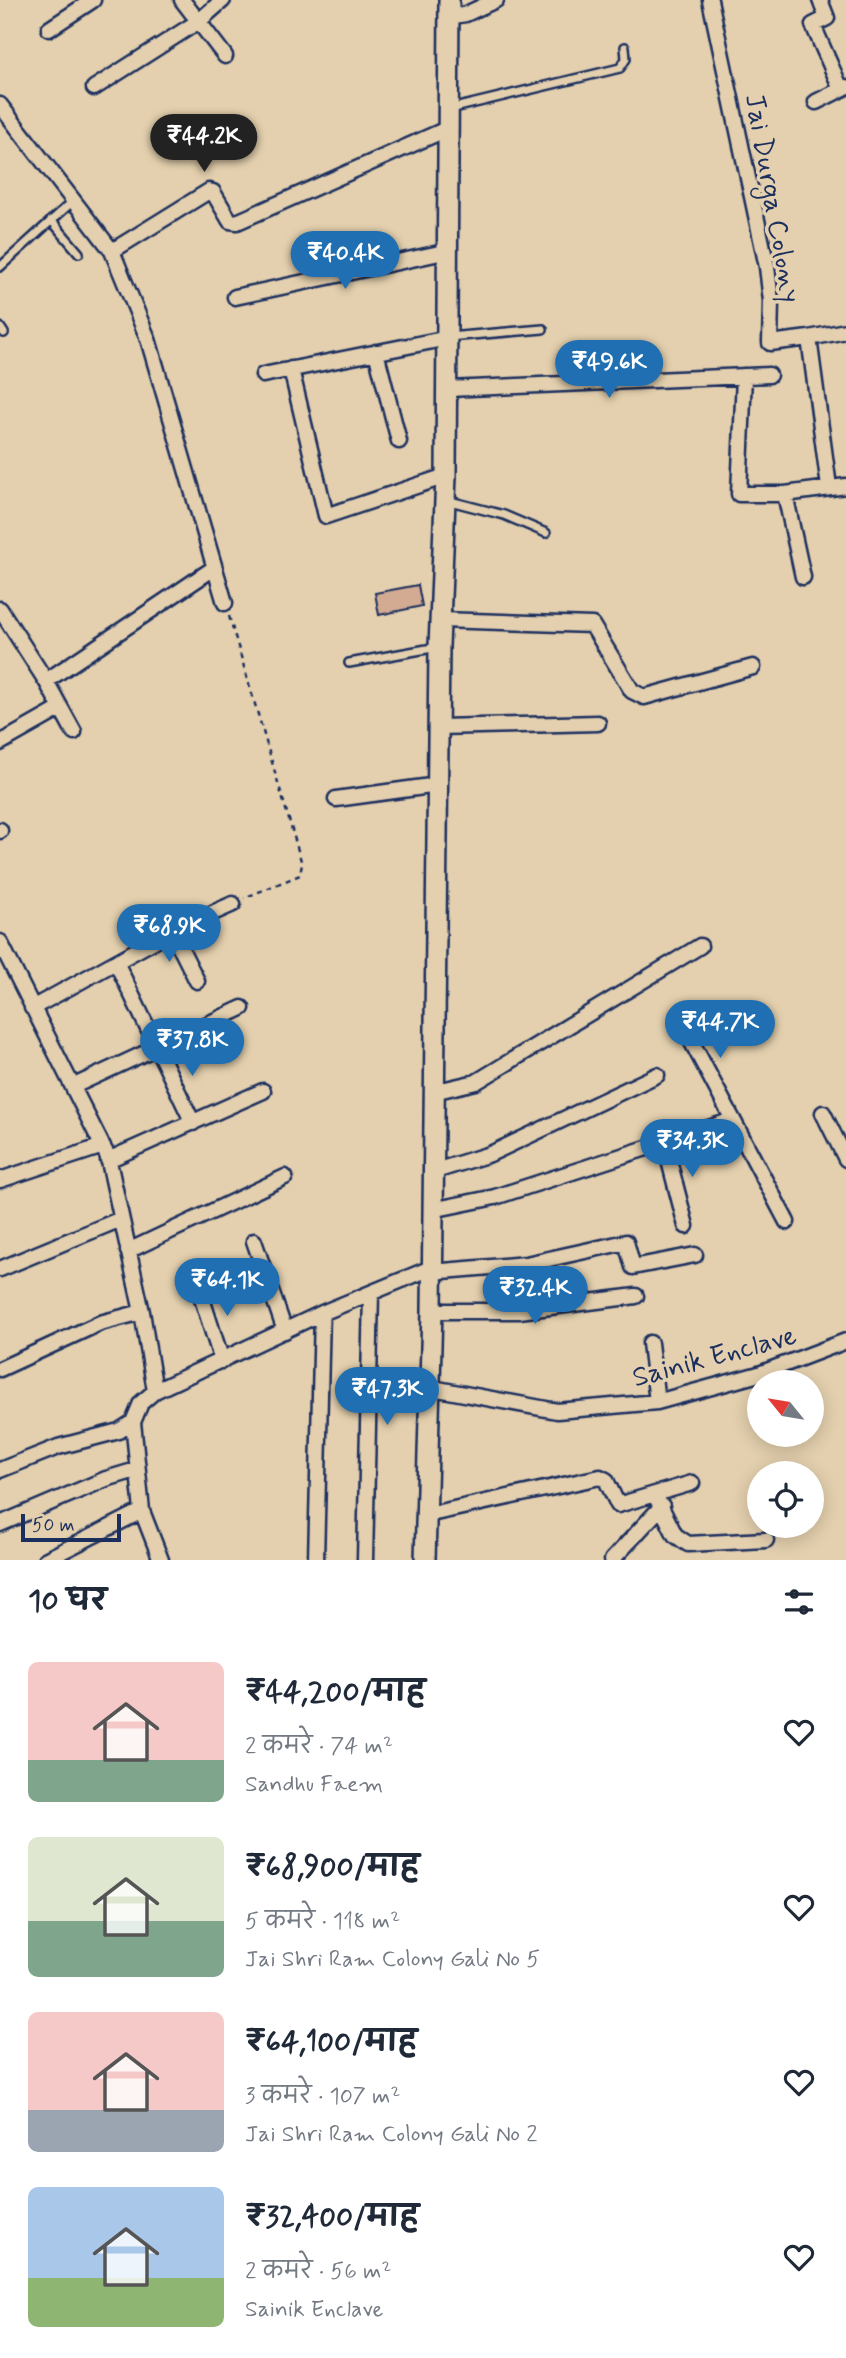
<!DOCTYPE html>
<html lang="hi">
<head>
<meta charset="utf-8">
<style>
  :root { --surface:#fff; --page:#f6f6f7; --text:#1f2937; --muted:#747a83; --accent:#1f6fb2 }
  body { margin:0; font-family:Mynerve,"Playpen Sans Deva",sans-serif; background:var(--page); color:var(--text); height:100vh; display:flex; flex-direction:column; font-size:26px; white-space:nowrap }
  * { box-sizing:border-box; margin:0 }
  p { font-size:23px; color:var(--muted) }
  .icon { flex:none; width:38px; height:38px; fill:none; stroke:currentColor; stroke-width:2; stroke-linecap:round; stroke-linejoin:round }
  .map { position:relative; height:1560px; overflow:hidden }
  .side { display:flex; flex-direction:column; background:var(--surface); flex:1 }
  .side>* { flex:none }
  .needle { width:46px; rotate:300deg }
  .controls { position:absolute; left:747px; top:1370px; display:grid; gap:14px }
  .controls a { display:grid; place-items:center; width:77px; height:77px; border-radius:50%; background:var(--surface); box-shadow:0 4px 18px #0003; font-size:35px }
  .scale { position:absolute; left:21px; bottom:18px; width:100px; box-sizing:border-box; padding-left:7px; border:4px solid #1b2f5e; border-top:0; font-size:19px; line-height:24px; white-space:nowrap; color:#1b2f5e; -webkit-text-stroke:5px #e4d0ae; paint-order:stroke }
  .price { position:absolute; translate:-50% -60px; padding:0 16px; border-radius:24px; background:var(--accent); color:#fff; font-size:23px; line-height:46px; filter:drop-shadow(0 2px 4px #0008) }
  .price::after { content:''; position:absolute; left:50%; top:42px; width:21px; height:16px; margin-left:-10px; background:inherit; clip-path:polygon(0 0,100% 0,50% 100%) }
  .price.selected { background:#222; color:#fff }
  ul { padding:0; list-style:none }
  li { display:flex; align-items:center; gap:21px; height:175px; padding:0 28px }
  li span { display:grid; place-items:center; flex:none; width:196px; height:140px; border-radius:10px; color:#555 }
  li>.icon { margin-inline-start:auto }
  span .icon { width:84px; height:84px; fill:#fffc; stroke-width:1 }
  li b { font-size:30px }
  h2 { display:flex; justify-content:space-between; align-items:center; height:84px; padding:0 28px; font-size:30px }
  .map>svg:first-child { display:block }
  .building { fill:#d3ab92; stroke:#1b2f5e; stroke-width:2 }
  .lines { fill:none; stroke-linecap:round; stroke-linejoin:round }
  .lane-casing { stroke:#1b2f5e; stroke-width:12 }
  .street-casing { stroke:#1b2f5e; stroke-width:19 }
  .secondary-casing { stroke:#1b2f5e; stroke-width:24 }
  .path { stroke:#1b2f5e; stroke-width:2.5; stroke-dasharray:5 5; stroke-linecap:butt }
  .lane { stroke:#e4d0ae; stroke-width:7 }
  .street { stroke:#e4d0ae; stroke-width:14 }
  .secondary { stroke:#e4d0ae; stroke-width:19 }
  .labels { text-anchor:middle; stroke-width:7; stroke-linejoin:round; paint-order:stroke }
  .street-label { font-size:28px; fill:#1b2f5e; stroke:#e4d0ae }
</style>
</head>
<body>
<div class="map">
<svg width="846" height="1560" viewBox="0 0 846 1560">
  <rect width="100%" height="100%" fill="#e4d0ae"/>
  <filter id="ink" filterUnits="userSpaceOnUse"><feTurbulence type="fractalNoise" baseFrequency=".0143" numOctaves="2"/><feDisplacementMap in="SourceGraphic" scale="14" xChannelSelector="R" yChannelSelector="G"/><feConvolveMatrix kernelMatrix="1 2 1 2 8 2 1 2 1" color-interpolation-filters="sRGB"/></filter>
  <g filter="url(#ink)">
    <path class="building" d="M418,585L422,606L379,615L375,593Z"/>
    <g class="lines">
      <g class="lane-casing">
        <path id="lane" d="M450,109L620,68L626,59L625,47
          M51,220L79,253
          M0,267L72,202
          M0,327L4,333
          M448,337L543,329
          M446,500L504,515L546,533
          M349,663L438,647"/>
      </g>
      <g class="street-casing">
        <path id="street" d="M182,0L225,56
          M710,0L767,267L771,301L770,343L809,338L829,487
          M820,0L827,18L813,25L841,89
          M448,17L466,14L496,0
          M49,29L93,0
          M94,88L199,21L223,0
          M816,102L846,87
          M0,105L112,251L209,191L213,192L230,221L237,222L449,128
          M112,251L148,339L225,603
          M235,297L449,251
          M809,338L846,331
          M376,352L399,441
          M291,369L326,516L446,476
          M263,375L448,338
          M744,376L739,494H785
          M447,389L769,375
          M803,577L785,494L846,486
          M0,609L46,681L74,732
          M440,620L592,625L632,691L644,697L753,667
          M46,681L214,568
          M440,727L598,723
          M0,743L60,709
          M336,799L438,785
          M0,830V831
          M172,931L197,981
          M0,942L108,1157L142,1312L155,1391L322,1313L431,1268
          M116,962L193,1123
          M32,1008L172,931L233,904
          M678,1016L787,1222
          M74,1086L242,1008
          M433,1092L476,1082L700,946
          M823,1113L846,1159
          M664,1141L686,1226
          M108,1160L263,1091
          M432,1172L490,1154L657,1075
          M0,1180L103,1146
          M432,1210L495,1197L730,1121
          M254,1241L285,1331
          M128,1251L285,1177
          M0,1269L121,1219
          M431,1272L526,1264L626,1242L633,1267L695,1255
          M198,1286L222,1361
          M432,1311H519L636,1296
          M650,1343L657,1402
          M0,1369L100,1323L142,1312
          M427,1387L557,1411L657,1402L759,1374L846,1341
          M0,1470L58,1447L119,1431L133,1422
          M655,1495L675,1535L688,1544L766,1540
          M142,1511L161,1560
          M426,1515L600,1477L606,1480L618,1505L692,1483
          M0,1524L106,1479L136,1470
          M45,1560L142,1511L133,1422L141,1403L155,1391
          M316,1560L322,1313
          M365,1560L371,1293
          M612,1560L662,1506"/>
      </g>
      <g class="secondary-casing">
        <path id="secondary" d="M425,1560L432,1311L439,647L446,476L449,0"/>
      </g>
      <path class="path" d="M229,616L302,864L300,875L244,898"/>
      <use href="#lane" class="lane"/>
      <use href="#street" class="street"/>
      <use href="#secondary" class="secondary"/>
    </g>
  </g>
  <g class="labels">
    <g class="street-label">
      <text transform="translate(774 198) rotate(80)" y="10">Jai Durga Colony</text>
      <text transform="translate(714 1355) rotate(-15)" y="10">Sainik Enclave</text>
    </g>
  </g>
</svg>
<div class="controls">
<a><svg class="needle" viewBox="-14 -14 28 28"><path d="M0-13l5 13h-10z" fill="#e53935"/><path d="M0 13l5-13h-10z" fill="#747a83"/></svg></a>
<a><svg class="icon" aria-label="locate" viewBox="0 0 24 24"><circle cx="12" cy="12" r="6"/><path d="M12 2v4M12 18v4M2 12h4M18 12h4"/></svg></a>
</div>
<div class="scale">50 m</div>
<b class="price selected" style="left:204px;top:174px">₹44.2K</b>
<b class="price" style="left:345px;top:291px">₹40.4K</b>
<b class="price" style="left:609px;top:400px">₹49.6K</b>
<b class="price" style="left:169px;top:964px">₹68.9K</b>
<b class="price" style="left:720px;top:1060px">₹44.7K</b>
<b class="price" style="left:192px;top:1078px">₹37.8K</b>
<b class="price" style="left:692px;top:1179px">₹34.3K</b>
<b class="price" style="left:227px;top:1318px">₹64.1K</b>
<b class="price" style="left:535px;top:1326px">₹32.4K</b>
<b class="price" style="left:387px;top:1427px">₹47.3K</b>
</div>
<section class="side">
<h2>10 घर<svg class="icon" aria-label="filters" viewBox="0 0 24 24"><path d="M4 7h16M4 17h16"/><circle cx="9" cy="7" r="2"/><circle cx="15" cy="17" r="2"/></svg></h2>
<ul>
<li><span style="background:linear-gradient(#f6c9c9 70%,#7fa58c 0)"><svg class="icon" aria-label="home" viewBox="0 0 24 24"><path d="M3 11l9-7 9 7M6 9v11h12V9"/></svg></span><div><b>₹44,200/माह</b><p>2 कमरे · 74 m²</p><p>Sandhu Faem</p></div><svg class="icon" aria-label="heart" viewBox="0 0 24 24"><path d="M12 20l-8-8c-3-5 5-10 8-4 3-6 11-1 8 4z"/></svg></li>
<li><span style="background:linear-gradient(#dfe7d0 60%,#7fa58c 0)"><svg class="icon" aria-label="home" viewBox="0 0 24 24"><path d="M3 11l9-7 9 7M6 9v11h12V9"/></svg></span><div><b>₹68,900/माह</b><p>5 कमरे · 118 m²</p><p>Jai Shri Ram Colony Gali No 5</p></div><svg class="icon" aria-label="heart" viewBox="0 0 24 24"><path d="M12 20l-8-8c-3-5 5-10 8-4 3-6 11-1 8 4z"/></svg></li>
<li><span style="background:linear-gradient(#f6c9c9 70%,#9aa5b1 0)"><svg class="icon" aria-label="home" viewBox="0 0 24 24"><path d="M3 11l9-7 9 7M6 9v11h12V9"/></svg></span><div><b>₹64,100/माह</b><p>3 कमरे · 107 m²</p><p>Jai Shri Ram Colony Gali No 2</p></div><svg class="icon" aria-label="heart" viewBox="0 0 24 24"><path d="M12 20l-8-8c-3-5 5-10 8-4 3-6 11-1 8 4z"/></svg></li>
<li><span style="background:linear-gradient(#a9c7e8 65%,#8fb573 0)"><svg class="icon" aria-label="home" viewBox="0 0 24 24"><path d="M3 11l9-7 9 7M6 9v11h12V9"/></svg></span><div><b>₹32,400/माह</b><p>2 कमरे · 56 m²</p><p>Sainik Enclave</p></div><svg class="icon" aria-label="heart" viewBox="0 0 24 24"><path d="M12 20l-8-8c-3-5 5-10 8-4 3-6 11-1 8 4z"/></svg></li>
</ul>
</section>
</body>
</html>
